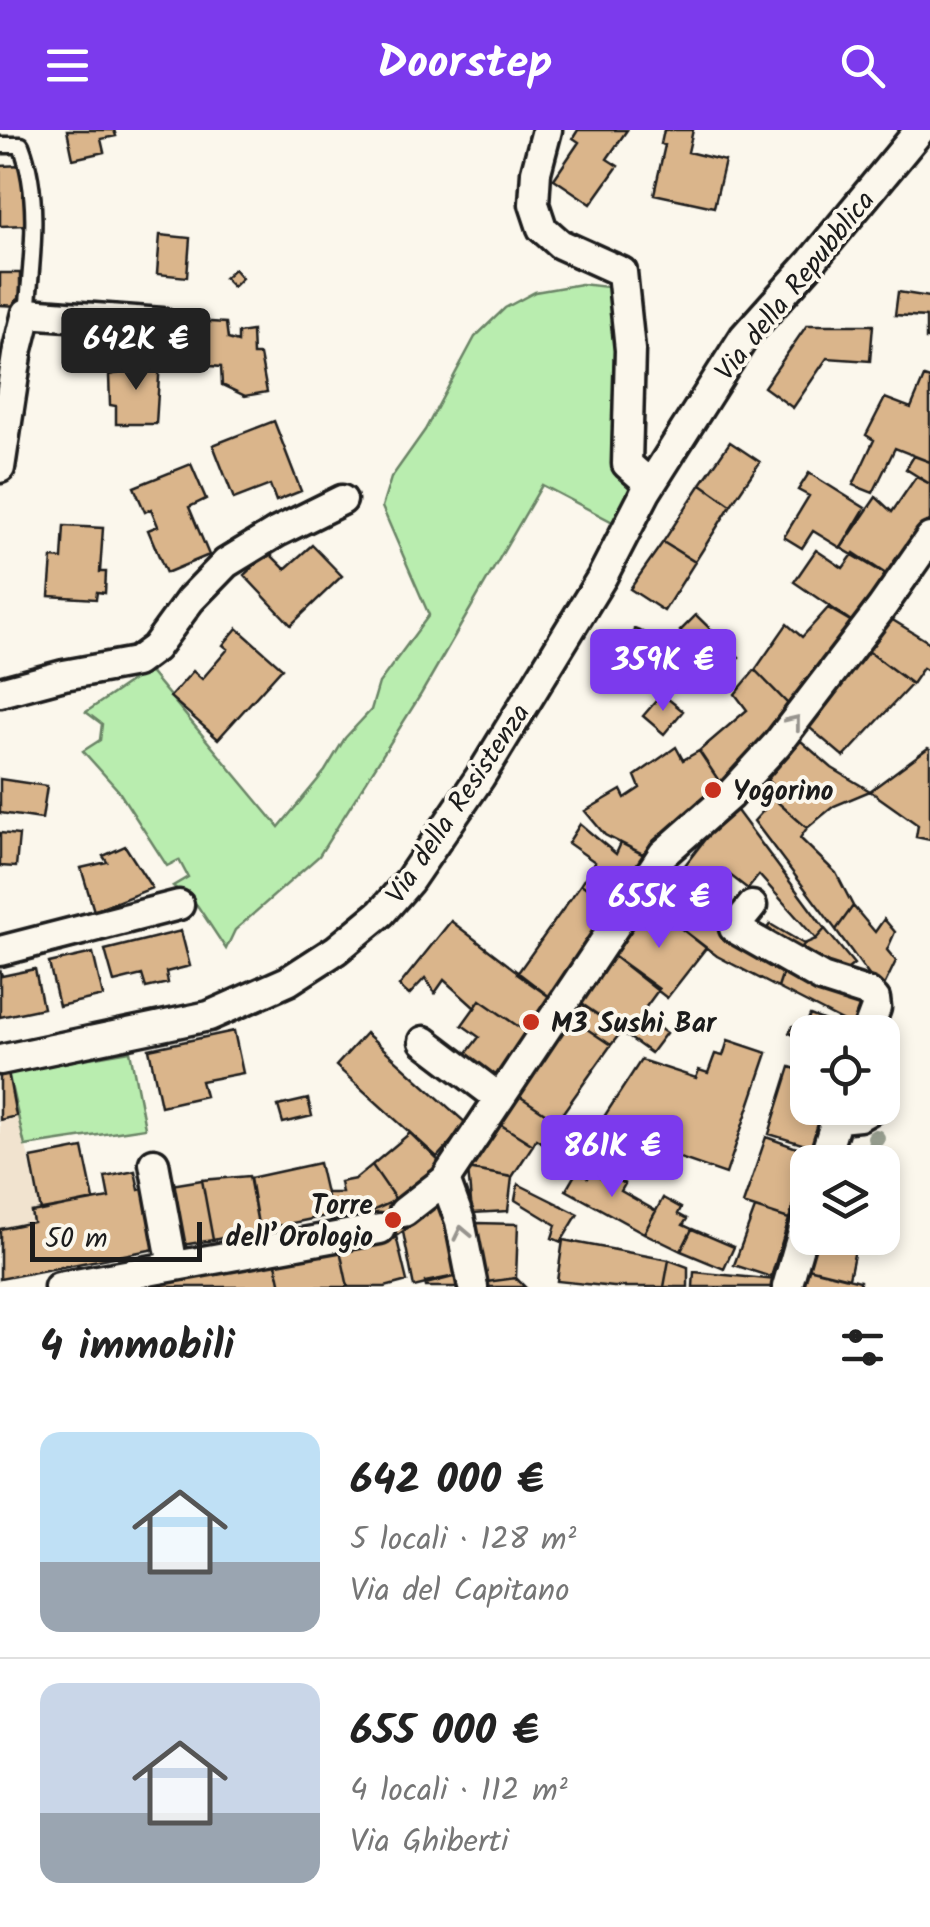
<!DOCTYPE html>
<html lang="it">
<head>
<meta charset="utf-8">
<style>
  :root { --surface:#fff; --page:#f6f6f6; --text:#222; --muted:#767676; --line:#e0e0e0; --accent:#7c3aed }
  body { margin:0; font-family:Kalam,sans-serif; background:var(--page); color:var(--text); height:100vh; display:flex; flex-direction:column; font-size:38px; white-space:nowrap }
  * { box-sizing:border-box; margin:0 }
  p { font-size:32px; color:var(--muted) }
  .icon { flex:none; width:55px; height:55px; fill:none; stroke:currentColor; stroke-width:2; stroke-linecap:round; stroke-linejoin:round }
  .map { position:relative; height:1157px; overflow:hidden }
  .details { display:flex; flex-direction:column; background:var(--surface); flex:1 }
  .details>* { flex:none }
  .tools { position:absolute; left:790px; top:885px; display:grid; gap:20px }
  .tools a { display:grid; place-items:center; width:110px; height:110px; border-radius:20px; background:var(--surface); box-shadow:0 5px 15px #0003; font-size:50px }
  .scale { position:absolute; left:30px; bottom:25px; width:172px; box-sizing:border-box; padding-left:10px; border:5px solid #1c1c1c; border-top:0; font-size:28px; line-height:35px; white-space:nowrap; color:#1c1c1c; -webkit-text-stroke:8px #fbf7ec; paint-order:stroke }
  .price { position:absolute; translate:-50% -85px; padding:0 22px; border-radius:10px; background:var(--accent); color:#fff; font-size:32px; line-height:65px; filter:drop-shadow(0 2px 5px #0008) }
  .price::after { content:''; position:absolute; left:50%; top:60px; width:30px; height:22px; margin-left:-15px; background:inherit; clip-path:polygon(0 0,100% 0,50% 100%) }
  .price.current { background:#222; color:#fff }
  ul { padding:0; list-style:none }
  li { display:flex; align-items:center; gap:30px; height:250px; padding:0 40px }
  li+li { border-top:2px solid var(--line) }
  li span { display:grid; place-items:center; flex:none; width:280px; height:200px; border-radius:20px; color:#555 }
  li>.icon { margin-inline-start:auto }
  span .icon { width:120px; height:120px; fill:#fffc; stroke-width:1 }
  li b { font-size:42px }
  h2 { display:flex; justify-content:space-between; align-items:center; height:120px; padding:0 40px; font-size:42px }
  header { display:flex; justify-content:space-between; align-items:center; height:130px; padding:0 40px; background:var(--accent); color:#fff; font-size:45px; font-weight:700 }
  .map>svg:first-child { display:block }
  .built { fill:#f1e3cf }
  .green { fill:#b9edaf; stroke:#6a8466; stroke-width:2.5 }
  .building { fill:#dab58b; stroke:#1c1c1c; stroke-width:2.5 }
  .lines { fill:none; stroke-linecap:round; stroke-linejoin:round }
  .service-casing { stroke:#1c1c1c; stroke-width:21 }
  .minor-casing { stroke:#1c1c1c; stroke-width:35 }
  .service { stroke:#fbf7ec; stroke-width:14 }
  .minor { stroke:#fbf7ec; stroke-width:28 }
  .tree { fill:#9aa192 }
  .oneway { stroke:#97948e }
  .poi-dot { fill:#c8321e; stroke:#fbf7ec; stroke-width:4 }
  .labels { text-anchor:middle; stroke-width:8; stroke-linejoin:round; paint-order:stroke }
  .street-label { font-size:28px; fill:#1c1c1c; stroke:#fbf7ec }
  .poi-label { font-size:28px; font-weight:bold; fill:#1c1c1c; stroke:#fbf7ec; text-anchor:start }
</style>
</head>
<body>
<header><svg class="icon" aria-label="menu" viewBox="0 0 24 24"><path d="M4 6h16M4 12h16M4 18h16"/></svg>Doorstep<svg class="icon" aria-label="search" viewBox="0 0 24 24"><circle cx="10" cy="10" r="6"/><path d="M15 15l6 6"/></svg></header>
<div class="map">
<svg width="930" height="1157" viewBox="0 0 930 1157">
  <rect width="100%" height="100%" fill="#fbf7ec"/>
  <filter id="ink" filterUnits="userSpaceOnUse"><feTurbulence type="fractalNoise" baseFrequency=".01" numOctaves="2"/><feDisplacementMap in="SourceGraphic" scale="20" xChannelSelector="R" yChannelSelector="G"/><feConvolveMatrix kernelMatrix="1 2 1 2 8 2 1 2 1" color-interpolation-filters="sRGB"/></filter>
  <g filter="url(#ink)">
    <path class="built" d="M130,921L145,998L26,1016L41,1080L31,1083L33,1092L0,1099V990L16,986L8,942Z"/>
    <path class="green" d="M581,154L617,158L621,322L647,360L630,401L542,355L421,564L319,726L235,800L226,819L197,775L173,756L188,747L179,730L167,736L118,660L83,621L100,610L102,594L86,582L148,540L279,697L325,641L345,608L371,580L379,553L429,485L382,377L391,348L425,300L475,207L505,178L535,162Z
      M130,921L145,998L25,1016L8,942Z"/>
    <path class="building" d="M67,0H114L116,6L101,9L104,22L73,29Z
      M578,0H627L607,29L618,36L591,74L554,49L579,12L573,8Z
      M664,0H693L688,22L725,31L714,77L654,64L665,15L661,14Z
      M24,35L26,95L0,96V36Z
      M160,105L190,108L187,147L157,144Z
      M234,139L242,148L233,157L224,148Z
      M0,143H20V176L0,175Z
      M898,162L930,167V209H926V187L895,185Z
      M194,191L226,193L228,209L238,212V203L252,201L253,225H260L267,262L245,266L222,255L221,237L200,235V215L191,214Z
      M807,195H873L870,231L827,228L793,278L764,257Z
      M134,229L160,231L156,294H116V276L110,275L109,245L134,240Z
      M924,247L930,249V332L895,318L873,363L853,355L874,310L866,305L885,268L911,278Z
      M274,291L301,361L276,371L270,355L234,369L213,315Z
      M730,312L760,332L731,375L701,354Z
      M914,326L930,332V354L906,339Z
      M191,334L206,369L189,377L209,425L166,443L148,400L158,396L151,379L145,382L134,357Z
      M809,343L865,378L841,418L813,401L802,418L784,407L809,366L798,360Z
      M916,347L930,354V390L892,448L841,418L876,367L892,382Z
      M701,354L731,375L695,432L663,412Z
      M64,396L103,398L100,442H106L105,463L97,462L96,469L49,466L52,428L62,429Z
      M663,412L695,432L664,481L630,459Z
      M312,415L342,446L291,495L244,445L268,422L285,439Z
      M816,420L843,438L854,423L892,448L857,495L794,452Z
      M828,478L857,495L793,579L755,540L787,494L802,507Z
      M696,485L739,527L723,543L680,501Z
      M891,489L930,513V542L923,538L912,554L868,521Z
      M237,498L282,538L218,609L170,567L193,541L202,549L228,519L223,515Z
      M634,499L683,517L667,552L630,543Z
      M868,521L912,554L844,627L804,593Z
      M755,540L793,579L725,660L699,621L747,580L735,564Z
      M662,564L683,581L664,604L643,586Z
      M801,611L832,638L870,661L834,676L807,698L774,669L781,664L767,650Z
      M676,617L683,630L699,621L725,660L642,724L605,705L585,681L621,660L625,668L640,658L635,646Z
      M928,618L930,619V710L916,707L918,695L870,661Z
      M0,649L47,656L42,689L0,683Z
      M774,669L807,698L800,708L836,743L853,776L836,800L754,691Z
      M732,674L825,799L816,809L759,745L748,759L726,742L713,763L679,743Z
      M580,694L616,724L621,713L653,729L618,780L581,754L595,732L568,713Z
      M0,703L19,705L16,737L0,736Z
      M125,716L152,758L94,781L81,738L107,732L103,726Z
      M679,743L713,763L692,781L785,837L778,858L717,826L651,775Z
      M581,754L618,780L554,870L517,844Z
      M651,775L706,818L667,868L612,825Z
      M853,776L875,802L884,789L895,802L887,820L896,831L881,862L836,800Z
      M451,791L554,870L532,906L480,870L475,878L444,850L435,863L425,848L409,865L399,856Z
      M770,794L804,814L796,827L762,807Z
      M825,799L854,834L837,848L796,827L804,814L816,809Z
      M181,801L190,836L166,842L168,853L146,858L142,845L114,852L105,820Z
      M93,823L103,866L59,876L49,833Z
      M612,825L659,859L640,885L666,903L651,923L579,872Z
      M785,837L867,870L856,898L778,858Z
      M35,839L43,878L0,887V840L2,846Z
      M480,870L532,906L501,950L466,924L479,907L462,895Z
      M579,872L622,901L611,915L569,887Z
      M810,885L850,901L849,902H808V911L789,903L793,896L804,900Z
      M569,887L611,915L557,991L516,964Z
      M234,901L243,943L201,951L205,966L161,976L149,919Z
      M366,903L467,994L437,1027L336,936Z
      M728,910L767,923L726,1044L596,999L641,930L696,948L699,940L708,943L715,924L723,926Z
      M790,937L808,943V978H828L815,1018L769,1004Z
      M8,942L16,986L0,990V943Z
      M516,964L580,1006L566,1028L536,1009L533,1015L498,993Z
      M308,969L312,986L283,993L278,976Z
      M498,993L533,1015L512,1047L468,1039Z
      M410,1003L441,1033L396,1070L372,1035Z
      M766,1007L811,1023L789,1089L743,1074Z
      M838,1015L854,1020V1032H833Z
      M83,1018L94,1070L41,1081L31,1028Z
      M319,1033L331,1085L259,1100L250,1048Z
      M372,1035L396,1070L370,1082L331,1085L326,1063H342L340,1052L355,1049Z
      M468,1039L512,1047L508,1081L472,1083Z
      M135,1041L139,1060L146,1058L165,1117L0,1149V1099L33,1092L31,1082L109,1068L105,1047Z
      M577,1041L588,1048L591,1042L607,1052L611,1046L625,1054L621,1061L656,1081L644,1103L566,1060Z
      M249,1046L259,1100L213,1110L202,1050Z
      M202,1050L213,1110L176,1116L165,1056Z
      M518,1054L578,1084L561,1112L552,1108L556,1095L515,1070Z
      M663,1068L681,1078L678,1084L687,1089L683,1095L692,1099L681,1121L644,1103Z
      M396,1070L412,1095L389,1111L370,1082Z
      M435,1073L447,1078L461,1145L414,1157L403,1102Z
      M755,1078L789,1089L771,1147L734,1135Z
      M476,1093L518,1094L516,1148L479,1153Z
      M692,1099L734,1117L724,1139L681,1121Z
      M396,1106L407,1151L385,1157H348L340,1120L389,1111Z
      M813,1108L857,1110L849,1148L804,1137Z
      M563,1110L669,1130L664,1157H614L557,1151Z
      M340,1120L348,1157H281L275,1129Z
      M275,1129L281,1157H139V1155Z
      M669,1130L688,1137V1157H664Z
      M804,1137L860,1151V1157H800Z
      M694,1142L777,1150L775,1157H693Z
      M461,1145L464,1157H426L425,1152Z
      M516,1148L525,1157H481L479,1153Z"/>
    <g class="lines">
      <g class="service-casing">
        <path id="service" d="M0,15H21C41,67 32,129 27,183"/>
      </g>
      <g class="minor-casing">
        <path id="minor" d="M0,338L18,219L27,183L162,193
          M644,365L744,207L812,131L920,0
          M0,562L64,545L136,532L155,518L190,470L226,433L277,402L342,370
          M752,776L734,798L822,848L869,863L875,869L876,878L867,902
          M0,821L179,775
          M424,911L499,968
          M0,930L209,886L288,851L336,820L381,783L409,751L480,647L602,447L650,354L627,334L630,220L622,142L560,114L542,98L534,74L536,42L547,0
          M839,988L859,986L873,978
          M823,1032L840,978
          M154,1033L173,1136
          M445,1050L460,1091L473,1157
          M404,1082L445,1050L663,724L730,665L777,614L882,477L930,408
          M59,1157L380,1099
          M787,1157L808,1085"/>
      </g>
      <use href="#service" class="service"/>
      <use href="#minor" class="minor"/>
    </g>
    <circle class="tree" cx="876" cy="1008" r="9"/>
    <defs><path id="oneway-chevron" d="M-2-3.5L2.5 0L-2 3.5" fill="none" stroke-width="1.6" stroke-linecap="round" stroke-linejoin="round" transform="scale(2.5)"/></defs>
    <g class="oneway">
      <use href="#oneway-chevron" transform="translate(794 592) rotate(-52)"/>
      <use href="#oneway-chevron" transform="translate(462 1103) rotate(-102)"/>
    </g>
  </g>
  <g class="poi-dot">
    <circle cx="713" cy="660" r="10"/>
    <circle cx="531" cy="892" r="10"/>
    <circle cx="393" cy="1090" r="10"/>
  </g>
  <g class="labels">
    <g class="street-label">
      <text transform="translate(794 155) rotate(-51)" y="10">Via della Repubblica</text>
      <text transform="translate(457 673) rotate(-56)" y="10">Via della Resistenza</text>
    </g>
    <g class="poi-label">
      <text x="733" y="670">Yogorino</text>
      <text x="551" y="902">M3 Sushi Bar</text>
      <text x="373" y="1084" text-anchor="end">Torre<tspan x="373" dy="32">dell’Orologio</tspan></text>
    </g>
  </g>
</svg>
<div class="tools">
<a><svg class="icon" aria-label="locate" viewBox="0 0 24 24"><circle cx="12" cy="12" r="6"/><path d="M12 2v4M12 18v4M2 12h4M18 12h4"/></svg></a>
<a><svg class="icon" aria-label="layers" viewBox="0 0 24 24"><path d="M12 4l9 5-9 5-9-5zM3 14l9 5 9-5"/></svg></a>
</div>
<div class="scale">50 m</div>
<b class="price current" style="left:136px;top:263px">642K €</b>
<b class="price" style="left:663px;top:584px">359K €</b>
<b class="price" style="left:659px;top:821px">655K €</b>
<b class="price" style="left:612px;top:1070px">861K €</b>
</div>
<section class="details">
<h2>4 immobili<svg class="icon" aria-label="filters" viewBox="0 0 24 24"><path d="M4 7h16M4 17h16"/><circle cx="9" cy="7" r="2"/><circle cx="15" cy="17" r="2"/></svg></h2>
<ul>
<li><span style="background:linear-gradient(#bfe0f5 65%,#9aa5b1 0)"><svg class="icon" aria-label="home" viewBox="0 0 24 24"><path d="M3 11l9-7 9 7M6 9v11h12V9"/></svg></span><div><b>642 000 €</b><p>5 locali · 128 m²</p><p>Via del Capitano</p></div></li>
<li><span style="background:linear-gradient(#c9d6e8 65%,#9aa5b1 0)"><svg class="icon" aria-label="home" viewBox="0 0 24 24"><path d="M3 11l9-7 9 7M6 9v11h12V9"/></svg></span><div><b>655 000 €</b><p>4 locali · 112 m²</p><p>Via Ghiberti</p></div></li>
</ul>
</section>
</body>
</html>
